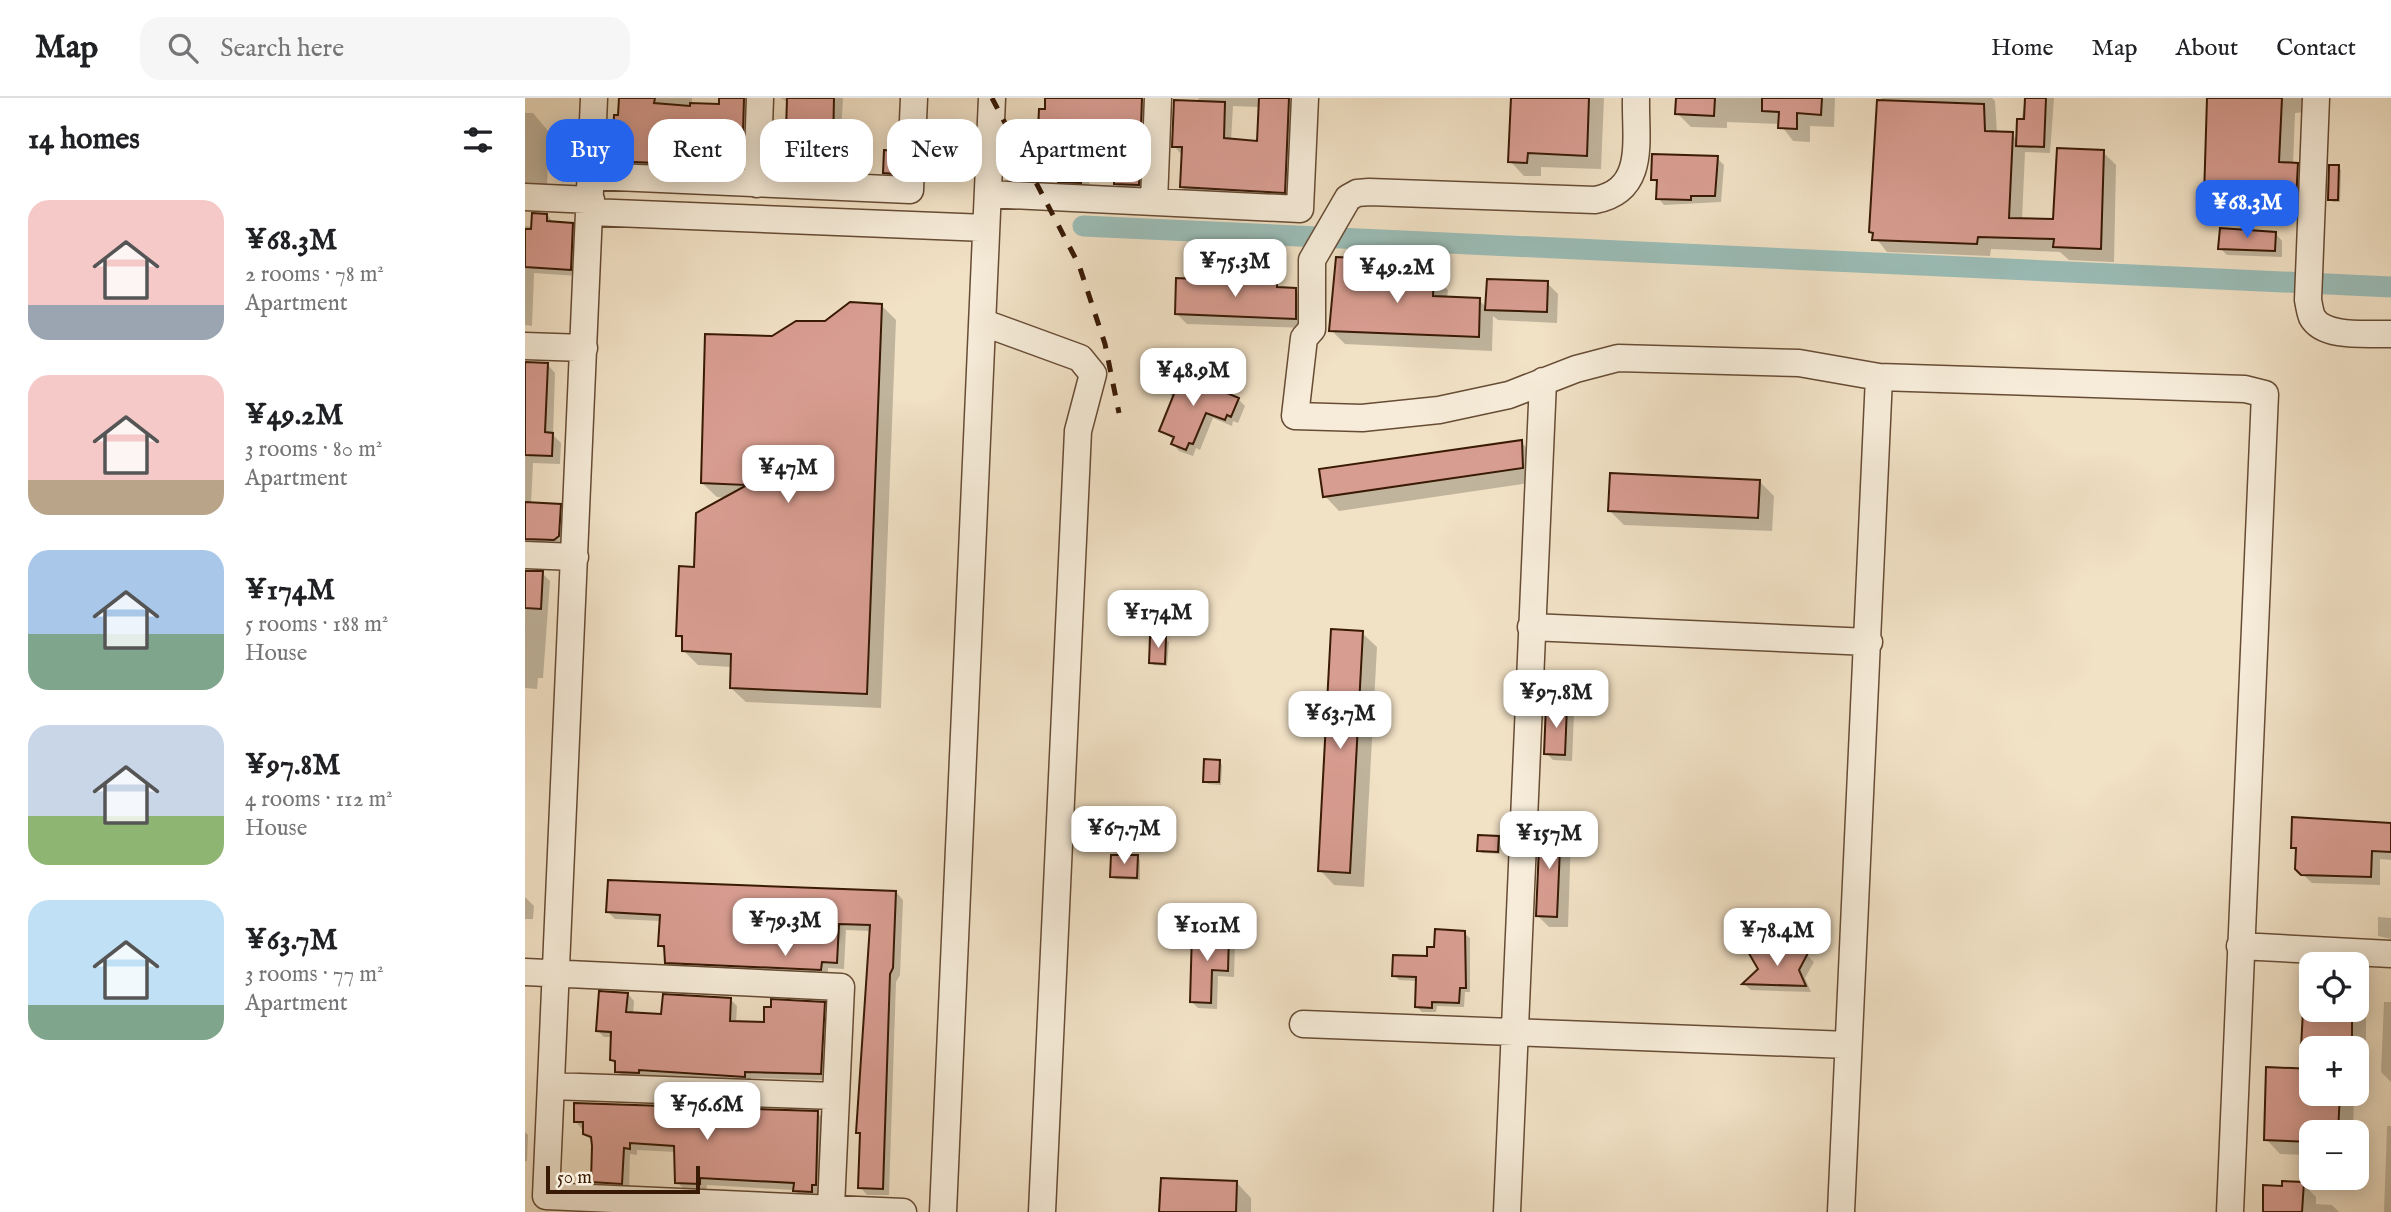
<!DOCTYPE html>
<html lang="en">
<head>
<meta charset="utf-8">
<style>
  :root { --surface:#fff; --page:#f6f6f6; --text:#202124; --muted:#757577; --line:#e0e0e0; --accent:#2563eb }
  body { margin:0; font-family:"IM FELL English",serif; background:var(--page); color:var(--text); height:100vh; display:flex; flex-direction:column; font-size:26px; white-space:nowrap }
  * { box-sizing:border-box; margin:0 }
  p { font-size:23px; color:var(--muted) }
  .icon { flex:none; width:38px; height:38px; fill:none; stroke:currentColor; stroke-width:2; stroke-linecap:round; stroke-linejoin:round }
  .map { position:relative; flex:1; overflow:hidden }
  .sheet { display:flex; flex-direction:column; background:var(--surface); width:525px }
  .sheet>* { flex:none }
  .top-card { position:absolute; left:21px; top:21px; width:665px; height:63px; display:flex; gap:14px }
  .buttons { position:absolute; left:1774px; top:854px; display:grid; gap:14px }
  .buttons a { display:grid; place-items:center; width:70px; height:70px; border-radius:14px; background:var(--surface); box-shadow:0 4px 18px #0003; font-size:35px }
  .scale { position:absolute; left:21px; bottom:18px; width:154px; box-sizing:border-box; padding-left:7px; border:4px solid #391a05; border-top:0; font-size:19px; line-height:24px; white-space:nowrap; color:#391a05; -webkit-text-stroke:5px #f6ecd9; paint-order:stroke }
  .price { position:absolute; translate:-50% -60px; padding:0 16px; border-radius:14px; background:#fff; color:#222; font-size:23px; line-height:46px; filter:drop-shadow(0 2px 4px #0008) }
  .price::after { content:''; position:absolute; left:50%; top:42px; width:21px; height:16px; margin-left:-10px; background:inherit; clip-path:polygon(0 0,100% 0,50% 100%) }
  .price.active { background:var(--accent); color:#fff }
  ul { padding:0; list-style:none }
  li { display:flex; align-items:center; gap:21px; height:175px; padding:0 28px }
  li span { display:grid; place-items:center; flex:none; width:196px; height:140px; border-radius:21px; color:#555 }
  li>.icon { margin-inline-start:auto }
  span .icon { width:84px; height:84px; fill:#fffc; stroke-width:1 }
  li b { font-size:30px }
  h2 { display:flex; justify-content:space-between; align-items:center; height:84px; padding:0 28px; font-size:30px }
  .chip { padding:0 24px; border-radius:21px; background:var(--surface); box-shadow:0 4px 18px #0003; font-size:24px; line-height:63px }
  .chip.active { background:var(--accent); color:#fff }
  header { display:flex; align-items:center; gap:42px; box-sizing:border-box; height:98px; padding:0 35px; background:var(--surface); border-bottom:2px solid var(--line) }
  header strong { font-size:33px }
  nav { display:flex; gap:38px; margin-inline-start:auto; font-size:24px }
  .search { width:490px; height:63px; background:var(--page); display:flex; align-items:center; gap:18px; box-sizing:border-box; padding:0 24px; border-radius:21px; color:var(--muted); font-size:26px }
  main { display:flex; flex:1; min-height:0 }
  .map>svg:first-child { display:block }
  .shadow { fill:#0003; fill-rule:evenodd }
  .lines { fill:none; stroke-linecap:round; stroke-linejoin:round }
  .canal { stroke:#9bbdb7; stroke-width:21 }
  .building { fill:#d89d91; stroke:#391a05; stroke-width:2 }
  .minor-casing { stroke:#674c35; stroke-width:29 }
  .minor { stroke:#f6ecd9; stroke-width:26 }
  .rail { stroke:#391a05; stroke-width:5; stroke-dasharray:12 12; stroke-linecap:butt }
</style>
</head>
<body>
<header>
<strong>Map</strong>
<div class="search"><svg class="icon" aria-label="search" viewBox="0 0 24 24"><circle cx="10" cy="10" r="6"/><path d="M15 15l6 6"/></svg>Search here</div>
<nav><a>Home</a><a>Map</a><a>About</a><a>Contact</a></nav>
</header>
<main>
<section class="sheet">
<h2>14 homes<svg class="icon" aria-label="filters" viewBox="0 0 24 24"><path d="M4 7h16M4 17h16"/><circle cx="9" cy="7" r="2"/><circle cx="15" cy="17" r="2"/></svg></h2>
<ul>
<li><span style="background:linear-gradient(#f6c9c9 75%,#9aa5b1 0)"><svg class="icon" aria-label="home" viewBox="0 0 24 24"><path d="M3 11l9-7 9 7M6 9v11h12V9"/></svg></span><div><b>¥68.3M</b><p>2 rooms · 78 m²</p><p>Apartment</p></div></li>
<li><span style="background:linear-gradient(#f6c9c9 75%,#b9a48a 0)"><svg class="icon" aria-label="home" viewBox="0 0 24 24"><path d="M3 11l9-7 9 7M6 9v11h12V9"/></svg></span><div><b>¥49.2M</b><p>3 rooms · 80 m²</p><p>Apartment</p></div></li>
<li><span style="background:linear-gradient(#a9c7e8 60%,#7fa58c 0)"><svg class="icon" aria-label="home" viewBox="0 0 24 24"><path d="M3 11l9-7 9 7M6 9v11h12V9"/></svg></span><div><b>¥174M</b><p>5 rooms · 188 m²</p><p>House</p></div></li>
<li><span style="background:linear-gradient(#c9d6e8 65%,#8fb573 0)"><svg class="icon" aria-label="home" viewBox="0 0 24 24"><path d="M3 11l9-7 9 7M6 9v11h12V9"/></svg></span><div><b>¥97.8M</b><p>4 rooms · 112 m²</p><p>House</p></div></li>
<li><span style="background:linear-gradient(#bfe0f5 75%,#7fa58c 0)"><svg class="icon" aria-label="home" viewBox="0 0 24 24"><path d="M3 11l9-7 9 7M6 9v11h12V9"/></svg></span><div><b>¥63.7M</b><p>3 rooms · 77 m²</p><p>Apartment</p></div></li>
</ul>
</section>
<div class="map">
<svg width="1866" height="1114" viewBox="0 0 1866 1114">
  <rect width="100%" height="100%" fill="#f1e1c5"/>
  <filter id="stains"><feTurbulence type="fractalNoise" baseFrequency=".00286" numOctaves="4"/><feColorMatrix values="0 0 0 0 .2 0 0 0 0 .09 0 0 0 0 .02 0 0 0 .5 -.17"/></filter>
  <radialGradient id="worn" r=".72"><stop offset=".6" stop-color="#630" stop-opacity="0"/><stop offset="1" stop-color="#630" stop-opacity=".3"/></radialGradient>
  <path class="shadow" d="M95,0H167V6L196,7V0H228L223,75L96,69L89,62Z
    M255,0H318L315,52L332,56L331,76L300,75L297,72V54L275,53L268,46V38L262,32L263,4Z
    M522,0H617L625,9L622,95L599,94L591,86V74L565,73L564,93L543,92L534,83L535,40H524L515,31Z
    M674,0H776L768,102L665,97L657,89V57L649,48ZM708,8L735,9L733,45L706,43Z
    M988,0H1079L1076,71L1016,69V78H999L985,63Z
    M1153,0H1310L1309,29L1285,28V44L1268,43L1255,26L1202,24V30L1166,29L1152,15Z
    M1357,0H1467L1470,3L1472,35L1487,36L1493,43L1500,0H1529L1525,55L1500,54L1497,122L1530,123L1578,54L1591,67L1589,164L1544,162L1535,154L1466,151L1465,158L1362,154L1346,134L1351,15Z
    M1684,0H1789L1788,13L1770,15L1768,67L1785,80L1784,115L1694,111L1680,98Z
    M0,15H8L24,34L22,91L0,90Z
    M370,55L377,62L376,82L367,81L360,74Z
    M1192,60L1199,67L1196,104L1139,107L1133,100V86L1128,81Z
    M1813,69L1816,72L1815,104H1808L1805,101Z
    M22,117L29,125L47,127L54,134L52,178L9,175L7,228L0,227V128L8,129Z
    M1750,135L1757,143V159L1702,157L1695,150Z
    M831,162L845,175L909,178L923,192L922,201L954,202L962,210L1022,185L1033,196L1032,225L973,222L968,218L967,253L820,246L806,232Z
    M751,186L756,191L770,192L781,202V230L662,226L651,215Z
    M356,207L371,222L356,610L221,604L206,590L207,569L173,567L159,553V543L153,537L171,471L203,400L192,399L177,385L247,240Z
    M0,265L22,266L30,275L28,337L36,345L35,366L8,365L6,406L35,407L43,416L41,447L0,454Z
    M641,292L713,301L720,308L713,325L708,323L707,328L688,320L675,352L671,350L668,358L654,353L648,346L649,342L636,333L648,299Z
    M996,344L1011,359L1012,384L814,413L800,398Z
    M1234,383L1249,398L1247,433L1099,427L1085,413Z
    M0,474L17,475L25,483L18,580H13L12,591L0,590Z
    M837,535L852,549L839,789L809,787L795,772Z
    M640,541L644,544L642,568L629,567L626,564Z
    M1042,609L1049,616L1047,663L1028,662L1021,655Z
    M694,664L697,667L696,687L683,686L680,683Z
    M1866,726V762L1855,761V787L1787,785L1771,770L1772,754L1768,749Z
    M1035,729L1046,739L1043,829H1024L1013,818Z
    M973,740L976,743L975,756L957,755L954,752Z
    M612,759L615,762V782L590,781L587,778Z
    M371,794L378,802L375,877L371,884L364,1097H342L335,1089L336,1038L332,1034L346,833L321,832L319,871L303,870V879L147,871L140,864V852L135,848L136,823L90,821L83,814Z
    M0,799L9,808L8,821H0Z
    M1853,819L1866,820V841L1853,838Z
    M939,835L945,840V894H940L939,909L912,908L911,914H897L892,909L893,883L874,882L869,877L904,860Z
    M704,838L710,845L709,879L693,878L692,911L673,910L666,903Z
    M1225,854L1282,857L1289,864L1280,880L1286,894L1226,892L1219,886L1235,871Z
    M103,896L109,903L108,916L138,917L205,901L212,908L211,925L241,926L299,906L305,912L302,982L226,980V985L120,978V981L98,980L87,962L88,939H79L73,933Z
    M1781,897L1787,898V912H1832V906L1841,915V988L1832,987V950H1787V996H1829L1828,1034H1787V1057L1755,1056L1741,1041L1776,972Z
    M1859,904H1866V984L1856,974Z
    M138,1010L142,1013L292,1015L300,1022L293,1101L277,1100L270,1092L182,1087L181,1093L160,1092L152,1084L151,1054L112,1052V1057L105,1056L104,1092L75,1091L67,1084V1043L50,1023Z
    M1862,1028H1866V1114H1859Z
    M0,1034L3,1037L2,1063H0Z
    M712,1085L726,1100V1114H636Z
    M1778,1086L1791,1099V1106L1807,1107L1814,1114H1739L1758,1090Z"/>
  <g class="lines">
    <path class="canal" d="M558,128L1866,189"/>
  </g>
  <path class="building" d="M94,0H130L129,5L165,8V5L194,6V0H219L217,69L87,63L89,17H93Z
    M262,0H309L308,48L266,46L267,33H261Z
    M520,0H617L614,87L589,86L590,67L557,65L556,85L533,84L534,33L513,32L514,11H520Z
    M734,0H764L760,95L655,89L657,49H647L649,2L700,4L699,40L732,43Z
    M986,0H1064L1062,58L1003,55L1002,65L983,64Z
    M1151,0H1190L1189,18L1150,16Z
    M1237,0H1297L1296,17L1272,15V31L1253,30L1254,14L1237,13Z
    M1500,0H1521L1519,49L1491,48L1492,21H1499Z
    M1682,0H1757L1754,64L1773,65L1771,102L1679,99Z
    M1352,2L1459,6L1460,33L1488,34L1484,120L1528,121L1532,50L1579,52L1576,151L1528,149L1529,141L1453,139L1452,146L1347,142L1348,135L1344,134Z
    M296,48L330,51L328,74L295,72Z
    M359,52L371,53L370,76L358,75Z
    M1127,56L1193,58L1190,98H1166V102L1131,101L1132,82H1126Z
    M1804,67H1814L1813,102H1803Z
    M7,115L22,116V123L48,125L46,172L0,169V131H6Z
    M1695,130L1751,134L1750,153L1693,151Z
    M811,159L832,160L831,173L909,176L908,198L955,200L954,239L804,233Z
    M651,180L752,185V189L771,190V221L650,216Z
    M962,181L1023,183L1022,214L960,212Z
    M325,204L357,206L342,596L205,590L206,556L157,553V538H151L154,468L169,469L171,415L222,387L176,385L180,236L247,238L271,223H300Z
    M0,264L23,265L20,334L28,335L27,358L0,357Z
    M647,272L714,300L706,319L702,317L700,322L681,315L668,346L664,345L661,352L646,346L649,339L634,333L649,296L639,292Z
    M997,342L998,370L798,399L794,371Z
    M1085,375L1235,382L1233,420L1083,413Z
    M0,404L36,406L34,438L29,442L0,441Z
    M0,473H18L16,511L0,510Z
    M806,531L838,533L825,775L793,773Z
    M625,539H641L640,566L624,565Z
    M1021,607L1042,608L1040,657L1019,656Z
    M679,661L695,662L694,684H678Z
    M1767,719L1866,725V754L1847,753L1846,779L1776,777L1770,771L1771,750H1766Z
    M1015,726L1036,727L1032,819L1011,818Z
    M953,737L974,738L973,754L952,753Z
    M586,757H613L612,780L585,779Z
    M83,782L371,793L368,870L365,876L358,1091L333,1090L335,1035H331L345,827L314,826L312,865L297,864L296,872L140,865L139,848H133L135,817L81,814Z
    M910,831L940,833L941,890H935L934,905L907,904V910L890,909L891,879L867,878L868,857L902,858V849H909Z
    M667,834L704,836L703,873L687,872L686,905L665,904Z
    M1222,852L1283,855L1274,872L1281,888L1217,886L1233,871Z
    M74,893L103,895L101,914L136,916L138,896L206,900L205,923L239,924V909H246V901L300,904L296,976L220,974V979L114,972V975L90,974V963L85,962L86,934L71,933Z
    M1778,912H1827V950H1776Z
    M1741,969L1787,971V996H1815L1813,1034H1787V1044L1739,1042Z
    M49,1005L139,1008V1011L171,1012V1009L293,1013L291,1087H287V1094L268,1093L269,1085L175,1080V1086L150,1085L149,1048L105,1045V1051L99,1050L97,1086L66,1084L67,1048L66,1039L58,1036V1024H49Z
    M636,1080L712,1083L711,1114H634Z
    M1757,1083L1779,1084L1777,1114H1738V1087L1757,1088Z"/>
  <g class="lines">
    <g class="minor-casing">
      <path id="minor" d="M69,0L21,1098L378,1114
        M1111,0C1110,42 1122,92 1070,102L844,94L832,95L823,100L787,162V231L779,240L770,318L837,320L914,312L984,297L1051,271L1093,260L1274,265L1354,279L1720,291L1740,296L1705,1114
        M1791,0L1783,202C1784,207 1785,214 1787,219C1799,241 1845,235 1866,236
        M67,78L385,92L389,0
        M232,86L235,0
        M463,96L775,111L780,0
        M0,99L66,102
        M629,104L633,0
        M65,114L461,130
        M459,225L555,260L568,276L553,333L517,1114
        M0,248L59,250
        M0,457L50,459
        M1006,529L1344,544
        M1715,848L1866,856
        M0,874L316,889L306,1109
        M778,926L1323,947
        M26,988L311,998
        M418,1114L467,0
        M982,1114L1018,283
        M1316,1114L1354,279"/>
    </g>
    <use href="#minor" class="minor"/>
    <path class="rail" d="M467,0L554,167L580,246L594,315"/>
  </g>
  <rect width="100%" height="100%" filter="url(#stains)"/>
  <rect width="100%" height="100%" fill="url(#worn)"/>
</svg>
<div class="buttons">
<a><svg class="icon" aria-label="locate" viewBox="0 0 24 24"><circle cx="12" cy="12" r="6"/><path d="M12 2v4M12 18v4M2 12h4M18 12h4"/></svg></a>
<a>+</a>
<a>−</a>
</div>
<div class="scale">50 m</div>
<b class="price active" style="left:1722px;top:142px">¥68.3M</b>
<b class="price" style="left:710px;top:201px">¥75.3M</b>
<b class="price" style="left:872px;top:207px">¥49.2M</b>
<b class="price" style="left:668px;top:310px">¥48.9M</b>
<b class="price" style="left:263px;top:407px">¥47M</b>
<b class="price" style="left:633px;top:552px">¥174M</b>
<b class="price" style="left:1031px;top:632px">¥97.8M</b>
<b class="price" style="left:815px;top:653px">¥63.7M</b>
<b class="price" style="left:599px;top:768px">¥67.7M</b>
<b class="price" style="left:1024px;top:773px">¥157M</b>
<b class="price" style="left:260px;top:860px">¥79.3M</b>
<b class="price" style="left:682px;top:865px">¥101M</b>
<b class="price" style="left:1252px;top:870px">¥78.4M</b>
<b class="price" style="left:182px;top:1044px">¥76.6M</b>
<div class="top-card">
<a class="chip active">Buy</a>
<a class="chip">Rent</a>
<a class="chip">Filters</a>
<a class="chip">New</a>
<a class="chip">Apartment</a>
</div>
</div>
</main>
</body>
</html>
